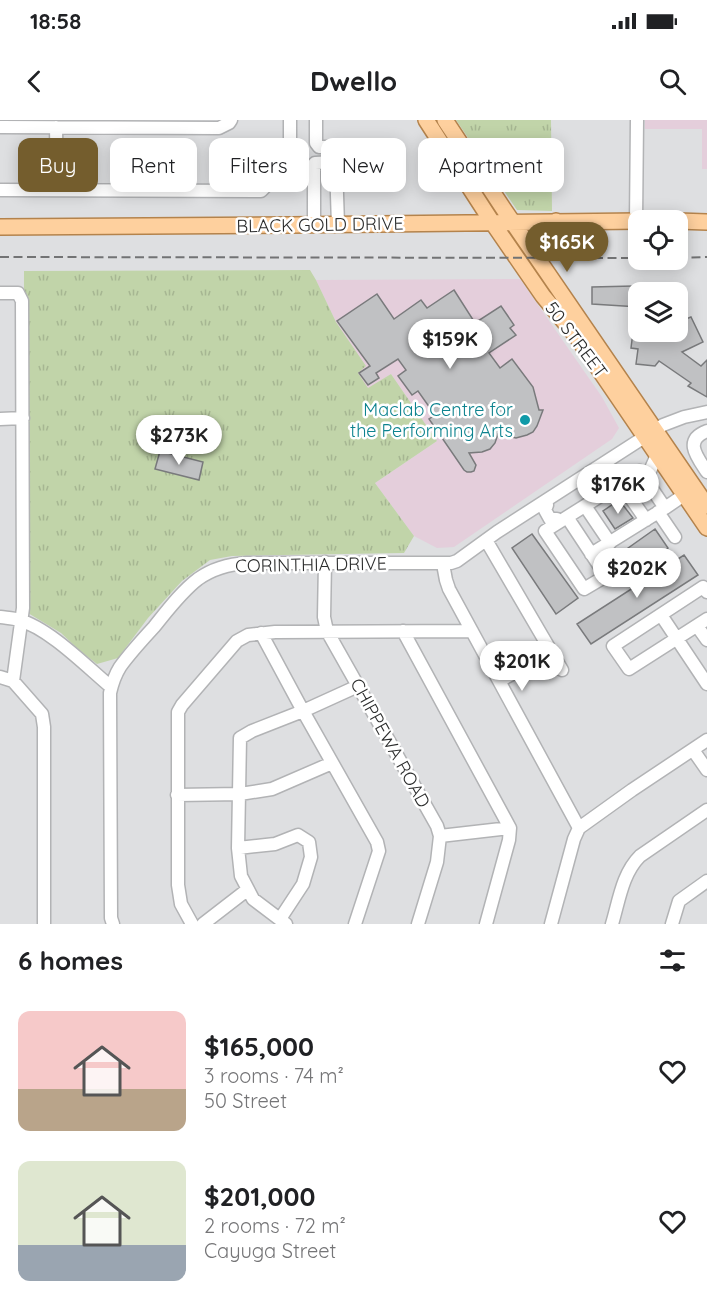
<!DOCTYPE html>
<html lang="en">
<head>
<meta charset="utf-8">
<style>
  :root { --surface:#fff; --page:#f2f2f2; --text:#202124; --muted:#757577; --accent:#745d2d }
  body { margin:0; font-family:Quicksand,sans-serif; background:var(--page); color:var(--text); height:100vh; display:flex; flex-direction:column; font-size:22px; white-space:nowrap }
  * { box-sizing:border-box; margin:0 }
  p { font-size:20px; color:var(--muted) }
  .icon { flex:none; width:33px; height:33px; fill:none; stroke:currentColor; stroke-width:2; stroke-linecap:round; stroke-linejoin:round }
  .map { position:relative; height:804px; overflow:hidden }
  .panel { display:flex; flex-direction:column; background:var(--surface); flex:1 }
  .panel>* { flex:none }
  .top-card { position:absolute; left:18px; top:18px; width:672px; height:54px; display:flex; gap:12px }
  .controls { position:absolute; left:628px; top:90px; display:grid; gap:12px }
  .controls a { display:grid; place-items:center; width:60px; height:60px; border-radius:12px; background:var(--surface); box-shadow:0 3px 15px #0003; font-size:30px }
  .price { position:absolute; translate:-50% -51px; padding:0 14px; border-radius:21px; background:#fff; color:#222; font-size:20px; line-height:39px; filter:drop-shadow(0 2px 3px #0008) }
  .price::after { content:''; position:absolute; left:50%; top:36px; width:18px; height:14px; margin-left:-9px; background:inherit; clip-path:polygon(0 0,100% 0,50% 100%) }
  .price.on { background:var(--accent); color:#fff }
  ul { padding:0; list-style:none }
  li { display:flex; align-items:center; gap:18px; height:150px; padding:0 18px }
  li span { display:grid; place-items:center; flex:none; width:168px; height:120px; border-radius:12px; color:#555 }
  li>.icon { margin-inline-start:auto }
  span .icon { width:72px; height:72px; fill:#fffc; stroke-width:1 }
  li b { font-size:26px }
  h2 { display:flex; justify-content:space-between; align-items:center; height:72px; padding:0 18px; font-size:26px }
  .pill { padding:0 21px; border-radius:12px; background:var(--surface); box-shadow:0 3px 15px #0003; font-size:21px; line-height:54px }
  .pill.on { background:var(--accent); color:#fff }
  .status { display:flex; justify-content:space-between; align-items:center; height:42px; padding:0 30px; background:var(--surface); direction:ltr }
  .status svg { height:16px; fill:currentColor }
  header { display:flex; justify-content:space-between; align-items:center; height:78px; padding:0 18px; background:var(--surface); font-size:27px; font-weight:700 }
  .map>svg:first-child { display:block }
  .education { fill:#e4cedb }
  .park { fill:url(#park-tufts) }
  .building { fill:#c0c1c3; stroke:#797a7c; stroke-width:1.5 }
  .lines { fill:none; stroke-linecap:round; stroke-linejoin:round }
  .minor-tunnel { stroke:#babbbd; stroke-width:12; stroke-dasharray:12 6; stroke-linecap:butt }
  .minor-casing { stroke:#b2b3b5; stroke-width:15 }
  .major-casing { stroke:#b4834c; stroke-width:18 }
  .minor { stroke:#fff; stroke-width:12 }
  .major { stroke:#fed09e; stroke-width:15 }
  .rail { stroke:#727374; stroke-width:2; stroke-dasharray:9 4.5; stroke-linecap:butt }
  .culture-dot { fill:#0f9aa8; stroke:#fff; stroke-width:2 }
  .labels { text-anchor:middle; stroke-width:5; stroke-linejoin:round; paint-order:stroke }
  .street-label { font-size:18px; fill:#2c2d2d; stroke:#fff }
  .culture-label { font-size:18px; fill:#0d838f; stroke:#fff; text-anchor:end }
</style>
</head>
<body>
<div class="status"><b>18:58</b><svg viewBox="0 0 49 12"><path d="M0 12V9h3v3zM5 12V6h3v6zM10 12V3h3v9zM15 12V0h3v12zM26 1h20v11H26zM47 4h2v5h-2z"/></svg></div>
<header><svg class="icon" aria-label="back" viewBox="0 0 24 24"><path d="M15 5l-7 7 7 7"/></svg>Dwello<svg class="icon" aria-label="search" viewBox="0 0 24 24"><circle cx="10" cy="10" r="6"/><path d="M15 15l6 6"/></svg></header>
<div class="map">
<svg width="707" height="804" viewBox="0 0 707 804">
  <defs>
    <pattern id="park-tufts" width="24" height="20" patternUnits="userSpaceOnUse" patternTransform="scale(1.5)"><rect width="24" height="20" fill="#c1d4a9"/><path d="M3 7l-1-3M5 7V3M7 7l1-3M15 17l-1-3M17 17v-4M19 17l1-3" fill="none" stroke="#a6b692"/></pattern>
  </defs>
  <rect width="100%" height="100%" fill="#dedfe1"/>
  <path class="education" d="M645,0H707V49H702V9H645Z
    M520,159L602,277L619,308L612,319L454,427L437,428L414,416L375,363L437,321L391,254L368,269L357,252L366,246L336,202L316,160Z"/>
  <path class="park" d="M456,0H551L552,91L517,90Z
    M310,150L316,160L336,202L366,246L358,253L368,268L391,254L437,321L375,363L414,416L404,433L232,436L210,440L182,461L148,498L118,538L97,544L79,530L61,513L23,490L24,151Z"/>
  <path class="building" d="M676,165L675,172H639V187L592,184V167Z
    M454,170L475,203L501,186L514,205L510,208L516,215L489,233L500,248L512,239L533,267L539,290H543L537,306L533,312L527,315L516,318L498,314L495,323L490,329L482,332L469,333L476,345L474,351L471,352H467L464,350L429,299L435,295L418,271L412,275L398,256L406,250L398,239L376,253L379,258L368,265L359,253L370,246L337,201L377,174L394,199L421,180L427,188Z
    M691,197L703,222L682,232L701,246L707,240V277L688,266L691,263L659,241L655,246L636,244L638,229L631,228L633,212H678V202Z
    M160,331L203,342L199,360L155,349Z
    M619,380L633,398L615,409L603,391Z
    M655,409L668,428L619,462L607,443Z
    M532,414L578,478L556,494L512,428Z
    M684,435L698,455L591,524L577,504Z"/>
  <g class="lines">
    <path class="minor-tunnel" d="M638,373L646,368"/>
    <g class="minor-casing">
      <path id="minor" d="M316,0V23L319,27H350
        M0,7L219,8L229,3L231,0
        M56,7L57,70
        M0,70L261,71L290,42V0
        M636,101L637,0
        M314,105V44L315,43L334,42L336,44L338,105
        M0,173H18L22,181L23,488L13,561
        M0,299L23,298
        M707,311C683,320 697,337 707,352
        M587,354L602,375L640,351L665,388L684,375
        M646,360L657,335
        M621,364L646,400
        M545,381L547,385L545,390L550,399H557
        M585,386L610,423
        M658,392L675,417
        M567,397L606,456L584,469L545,411L602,375
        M486,420L562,550
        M591,434L665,388
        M325,442L324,497L327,511L437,706L440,716L437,742L418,804
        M443,444L446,460L449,469L579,708
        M707,472L703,467L613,526L629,549L707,499
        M661,495L707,564
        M0,497C6,498 13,498 19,500C49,508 87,547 111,567
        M697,506L707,520
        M403,511L510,708L509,720L486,804
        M261,513L303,591L377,722L379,731L355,804
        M0,557L13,561L42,594L44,607V804
        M499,561L553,532
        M693,630L707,650
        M177,675L240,674L272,669L332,643
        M440,716L510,708
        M238,728L275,724L298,715L309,722L311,737L303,764L280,799
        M113,804L111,798L110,573C112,564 115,555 120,547C130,533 142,520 154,507C167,491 181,472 198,459C212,449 230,444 247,443H451L457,441L497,412L663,305L684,297L707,292
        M192,804L181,784L178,765V592L182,585L237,521L248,515L275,512L472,511
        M203,804L247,770
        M286,804L253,779L241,756L238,728L240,618L252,611L303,591L358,566
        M551,804L574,719L579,708L632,670L707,620
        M612,804C619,781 622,754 640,736L707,690
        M672,804L679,781L707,761"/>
    </g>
    <g class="major-casing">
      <path id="major" d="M426,0L492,102L543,176L577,217L707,408
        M445,0L505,91L707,386
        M678,101L707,102
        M0,107L291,105L639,101
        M534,133L541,116L556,101"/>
    </g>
    <use href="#minor" class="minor"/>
    <use href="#major" class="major"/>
    <path class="rail" d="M0,137L639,138
      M678,138L707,137"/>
  </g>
  <circle class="culture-dot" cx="525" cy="300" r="6"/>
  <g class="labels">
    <g class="street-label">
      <text transform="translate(320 105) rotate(-1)" y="6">BLACK GOLD DRIVE</text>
      <text transform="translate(576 220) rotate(53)" y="6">50 STREET</text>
      <text transform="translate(311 445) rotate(-1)" y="6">CORINTHIA DRIVE</text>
      <text transform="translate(390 623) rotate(61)" y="6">CHIPPEWA ROAD</text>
    </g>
    <g class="culture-label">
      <text x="513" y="296">Maclab Centre for<tspan x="513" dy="21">the Performing Arts</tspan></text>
    </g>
  </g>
</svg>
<div class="controls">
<a><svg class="icon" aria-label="locate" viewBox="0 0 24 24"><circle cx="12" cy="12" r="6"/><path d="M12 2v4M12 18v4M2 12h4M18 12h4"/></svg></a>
<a><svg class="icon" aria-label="layers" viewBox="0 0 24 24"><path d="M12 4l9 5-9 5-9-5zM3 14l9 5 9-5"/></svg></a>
</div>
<b class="price on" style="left:567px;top:153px">$165K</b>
<b class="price" style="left:450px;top:250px">$159K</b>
<b class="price" style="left:179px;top:346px">$273K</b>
<b class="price" style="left:618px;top:395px">$176K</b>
<b class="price" style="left:637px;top:479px">$202K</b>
<b class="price" style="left:522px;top:572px">$201K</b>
<div class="top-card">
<a class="pill on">Buy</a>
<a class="pill">Rent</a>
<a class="pill">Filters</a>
<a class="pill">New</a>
<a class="pill">Apartment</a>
</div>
</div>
<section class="panel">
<h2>6 homes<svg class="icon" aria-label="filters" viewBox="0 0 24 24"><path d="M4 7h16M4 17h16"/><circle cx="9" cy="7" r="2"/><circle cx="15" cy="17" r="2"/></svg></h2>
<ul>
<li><span style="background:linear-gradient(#f6c9c9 65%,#b9a48a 0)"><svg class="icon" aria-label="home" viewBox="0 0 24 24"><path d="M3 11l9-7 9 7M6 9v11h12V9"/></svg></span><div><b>$165,000</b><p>3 rooms · 74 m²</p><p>50 Street</p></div><svg class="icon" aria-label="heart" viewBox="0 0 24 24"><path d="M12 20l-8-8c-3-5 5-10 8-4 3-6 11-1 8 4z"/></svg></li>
<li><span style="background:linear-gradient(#dfe7d0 70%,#9aa5b1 0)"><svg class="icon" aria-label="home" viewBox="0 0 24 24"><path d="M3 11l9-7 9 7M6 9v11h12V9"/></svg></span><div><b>$201,000</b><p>2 rooms · 72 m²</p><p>Cayuga Street</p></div><svg class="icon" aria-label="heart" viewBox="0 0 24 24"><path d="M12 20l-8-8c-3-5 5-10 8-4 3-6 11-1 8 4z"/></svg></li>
</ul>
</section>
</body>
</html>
